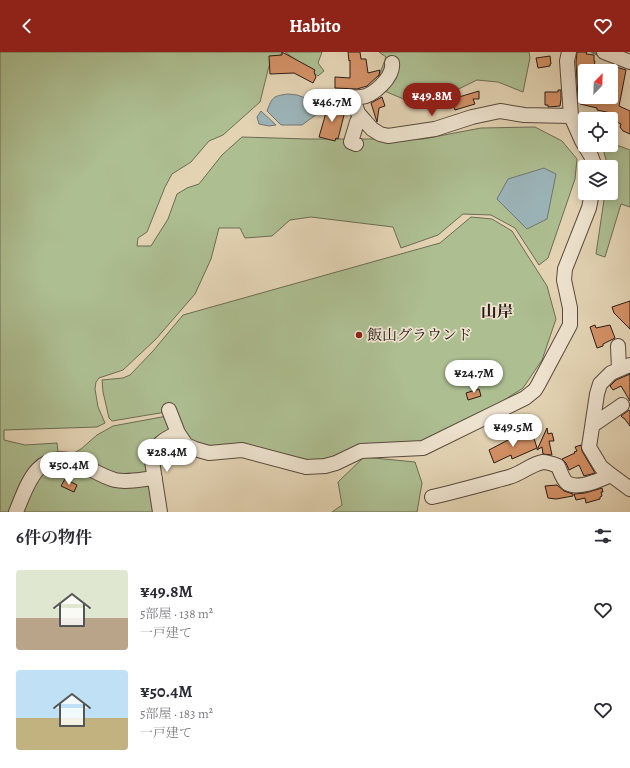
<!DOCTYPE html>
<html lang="ja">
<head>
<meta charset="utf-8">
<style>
  :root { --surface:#fff; --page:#f2f2f3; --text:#2b2b33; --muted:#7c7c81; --accent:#8f2418 }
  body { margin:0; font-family:Alegreya,"Noto Serif JP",serif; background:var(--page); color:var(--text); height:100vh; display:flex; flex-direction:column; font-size:15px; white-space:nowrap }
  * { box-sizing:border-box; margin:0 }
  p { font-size:13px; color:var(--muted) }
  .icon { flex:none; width:22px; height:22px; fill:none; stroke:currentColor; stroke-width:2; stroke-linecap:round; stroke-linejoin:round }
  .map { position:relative; height:460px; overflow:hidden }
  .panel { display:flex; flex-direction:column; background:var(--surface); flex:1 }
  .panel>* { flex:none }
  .needle { width:26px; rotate:23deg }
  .buttons { position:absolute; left:578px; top:12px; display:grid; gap:8px }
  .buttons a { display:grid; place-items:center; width:40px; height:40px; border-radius:4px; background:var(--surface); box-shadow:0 2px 10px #0003; font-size:20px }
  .price { position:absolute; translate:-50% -34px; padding:0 9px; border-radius:14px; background:#fff; color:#222; font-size:13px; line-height:26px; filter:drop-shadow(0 1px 2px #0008) }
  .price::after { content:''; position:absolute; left:50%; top:24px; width:12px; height:9px; margin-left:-6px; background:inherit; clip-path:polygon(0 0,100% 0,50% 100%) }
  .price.on { background:var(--accent); color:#fff }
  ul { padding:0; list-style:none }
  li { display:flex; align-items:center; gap:12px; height:100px; padding:0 16px }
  li span { display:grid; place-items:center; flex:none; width:112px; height:80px; border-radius:4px; color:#555 }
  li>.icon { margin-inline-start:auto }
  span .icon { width:48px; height:48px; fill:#fffc; stroke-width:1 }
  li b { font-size:17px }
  h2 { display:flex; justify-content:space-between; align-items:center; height:48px; padding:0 16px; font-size:17px }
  header { display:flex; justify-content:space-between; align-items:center; height:52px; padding:0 16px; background:var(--accent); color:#fff; font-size:18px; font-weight:700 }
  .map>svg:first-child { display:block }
  .green { fill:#adbe91; stroke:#6c6c54 }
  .water { fill:#9bb4b9; stroke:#6e7778 }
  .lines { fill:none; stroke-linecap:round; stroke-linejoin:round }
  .stream { stroke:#6e7778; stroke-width:2.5 }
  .building { fill:#d49166; stroke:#2b1b16 }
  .minor-casing { stroke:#59493d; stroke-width:16 }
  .minor { stroke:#ede2ce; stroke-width:14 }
  .poi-dot { fill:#8f2418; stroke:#ede2ce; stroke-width:1.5 }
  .labels { text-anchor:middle; stroke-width:3.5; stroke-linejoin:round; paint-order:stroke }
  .poi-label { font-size:15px; fill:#2b1b16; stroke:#ede2ce; text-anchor:start }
  .neighbourhood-label { font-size:16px; font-weight:bold; fill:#2b1b16; stroke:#ede2ce }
</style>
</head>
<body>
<header><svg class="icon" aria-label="back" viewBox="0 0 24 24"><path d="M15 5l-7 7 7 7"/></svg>Habito<svg class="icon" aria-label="heart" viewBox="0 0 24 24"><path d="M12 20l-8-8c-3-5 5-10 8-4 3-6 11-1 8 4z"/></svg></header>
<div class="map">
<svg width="630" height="460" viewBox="0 0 630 460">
  <rect width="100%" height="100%" fill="#e3d3b3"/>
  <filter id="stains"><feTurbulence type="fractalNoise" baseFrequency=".005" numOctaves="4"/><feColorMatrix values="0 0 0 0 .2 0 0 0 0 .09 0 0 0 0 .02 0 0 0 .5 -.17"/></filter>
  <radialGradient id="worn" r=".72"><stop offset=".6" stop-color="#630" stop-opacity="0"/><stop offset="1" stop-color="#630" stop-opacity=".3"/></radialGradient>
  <path class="green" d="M0,0H283L269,14L260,50L223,83L209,89L191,110L172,122L165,135L147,180L138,186L137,194H151L168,167L177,142L187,136L199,132L222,103L242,85L307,87H423L481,76L535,75L562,89L577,107L575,127L548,206L539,213L515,176L491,163L463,162L438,183L401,196L393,175L311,165L290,168L272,184L245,186L240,176H219L211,207L195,242L156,287L123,318L99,326L96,330L95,337L98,355L105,371L97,375L4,378V388L25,393L57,391L58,400L55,412L81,397L97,383L113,374L167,364L173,376L156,390V460H0Z
    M285,0H322L318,11L324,19L318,24Z
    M379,0H529L530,6L523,40L498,30L477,28L438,47L420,54L375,35L386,5Z
    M611,92H614L630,98V155L621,152L605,205L596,202L605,141H611V115H608L602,93H611Z
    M471,165L492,167L512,179L547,234L556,267L542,308L523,336L487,359L430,390L325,408H301L210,397L188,387L166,360L112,369L109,366L103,340L102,328L123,326L130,323L153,299L183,263L440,191Z
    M364,405L415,410L422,431L417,460H332L342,453L338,430Z"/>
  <path class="water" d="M288,42L297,43L314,49L317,62L302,73H281L267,59C272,45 273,44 288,42Z
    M261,59L276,73L269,74L259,72L257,65Z
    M544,116L556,122L547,167L527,177L497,147L508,127Z"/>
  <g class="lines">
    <path class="stream" d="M592,0L599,3"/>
  </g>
  <path class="building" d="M282,0L315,18L314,20L316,25L313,31L294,21L270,22L269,4L282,3Z
    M348,0H360L361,7H366L368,21L380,18L379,23L367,34L357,37L335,36V25L350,26V8L349,9Z
    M577,0H587L586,2L594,3V9H595L593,19H585L583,36H585V45H611V16H613V14L626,18L619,54L630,59V82L623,79L620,75L621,72L609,66L611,61L597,58V56L580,52L581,47H578L576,10Z
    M550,4L551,12H550V14L538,16L536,6Z
    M558,38H561V47L560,54L548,55V53H545V40H558Z
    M479,39V47H473L475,52L455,58L452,50L459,46V45Z
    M382,45L385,54L379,56L377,70L371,51Z
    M329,50L345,59L338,87L336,86L335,89L319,85Z
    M630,249V277L614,261L612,255Z
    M595,273L596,276L610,273L615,286L603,292V294L597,296L590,275Z
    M630,322V349L621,334L613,338L610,334L616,328Z
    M479,337L481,344L468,348L466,341Z
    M629,358L630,359V374L624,366H623L621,364Z
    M547,376L548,382L552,381L554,389H549L552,403L543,402L542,395L537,398Z
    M533,383L537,396L512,407L511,403L494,411L489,398L510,387Z
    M581,393L582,399L595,421L584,424L579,413L569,418L566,411L562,407L575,401L574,400L577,399L575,395Z
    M65,427L77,433L74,440L61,434Z
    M557,433L564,439L573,442V444L556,447L548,446L545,434Z
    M602,436L603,440H601L602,444L600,445V447L586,451L585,446L576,448L574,442L585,441Z"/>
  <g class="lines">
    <g class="minor-casing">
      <path id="minor" d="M569,0L567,9L571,64L582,89L591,104L595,115
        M604,0L630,10
        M365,69L358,61L356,55L336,45C344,45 353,46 361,45C373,44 394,25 392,11
        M356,92L351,90L357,70L364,68L372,77L380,82L388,84L435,77L472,65L500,59L524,63L571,64
        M618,294L619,317
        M630,313L611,321L600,332L597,342L589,395L601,415L611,423L630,437
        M169,358L178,381L186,393L195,397L209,401L242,398L306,415L325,414L336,411L361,399L423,396L525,346L535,338L538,333L570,273V256L564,228L565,217L589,156L592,141
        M593,373L622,353
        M432,445C458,439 483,432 509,425C521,422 531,412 543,410C548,410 553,412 558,414C560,419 563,428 567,431C578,438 600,428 611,423
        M16,460C27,434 36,399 73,409C87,414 100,424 115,428C128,431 142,427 155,426
        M160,460L152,409C156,392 162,388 178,381"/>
    </g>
    <use href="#minor" class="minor"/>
  </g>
  <circle class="poi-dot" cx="359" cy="283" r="4"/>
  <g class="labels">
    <g class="poi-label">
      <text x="367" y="288">飯山グラウンド</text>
    </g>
    <g class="neighbourhood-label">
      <text x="497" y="265">山岸</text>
    </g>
  </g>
  <rect width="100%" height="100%" filter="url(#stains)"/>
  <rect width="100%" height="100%" fill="url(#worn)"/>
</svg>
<div class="buttons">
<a><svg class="needle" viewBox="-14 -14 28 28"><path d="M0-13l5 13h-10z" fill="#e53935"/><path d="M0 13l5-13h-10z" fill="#7c7c81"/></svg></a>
<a><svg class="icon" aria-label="locate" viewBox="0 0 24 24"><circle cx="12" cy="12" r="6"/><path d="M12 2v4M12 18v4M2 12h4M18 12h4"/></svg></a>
<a><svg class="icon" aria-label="layers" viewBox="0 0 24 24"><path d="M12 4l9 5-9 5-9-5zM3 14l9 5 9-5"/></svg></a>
</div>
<b class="price on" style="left:432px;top:65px">¥49.8M</b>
<b class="price" style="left:332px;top:71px">¥46.7M</b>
<b class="price" style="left:474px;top:342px">¥24.7M</b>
<b class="price" style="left:513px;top:396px">¥49.5M</b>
<b class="price" style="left:167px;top:421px">¥28.4M</b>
<b class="price" style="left:69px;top:434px">¥50.4M</b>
</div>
<section class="panel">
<h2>6件の物件<svg class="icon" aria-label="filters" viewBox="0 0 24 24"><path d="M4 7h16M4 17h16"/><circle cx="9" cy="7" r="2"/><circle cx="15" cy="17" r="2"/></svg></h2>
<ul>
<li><span style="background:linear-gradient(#dfe7d0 60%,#b9a48a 0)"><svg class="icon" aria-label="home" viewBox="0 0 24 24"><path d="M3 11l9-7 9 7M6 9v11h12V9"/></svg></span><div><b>¥49.8M</b><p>5部屋 · 138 m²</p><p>一戸建て</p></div><svg class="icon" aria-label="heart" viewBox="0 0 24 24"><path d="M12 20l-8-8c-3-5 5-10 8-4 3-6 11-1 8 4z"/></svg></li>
<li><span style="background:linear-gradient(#bfe0f5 60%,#c2b280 0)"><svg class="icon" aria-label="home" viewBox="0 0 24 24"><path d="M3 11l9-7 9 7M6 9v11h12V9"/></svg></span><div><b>¥50.4M</b><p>5部屋 · 183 m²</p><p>一戸建て</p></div><svg class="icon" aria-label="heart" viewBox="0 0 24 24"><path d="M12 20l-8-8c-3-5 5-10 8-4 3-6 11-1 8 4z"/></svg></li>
</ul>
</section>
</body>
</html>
